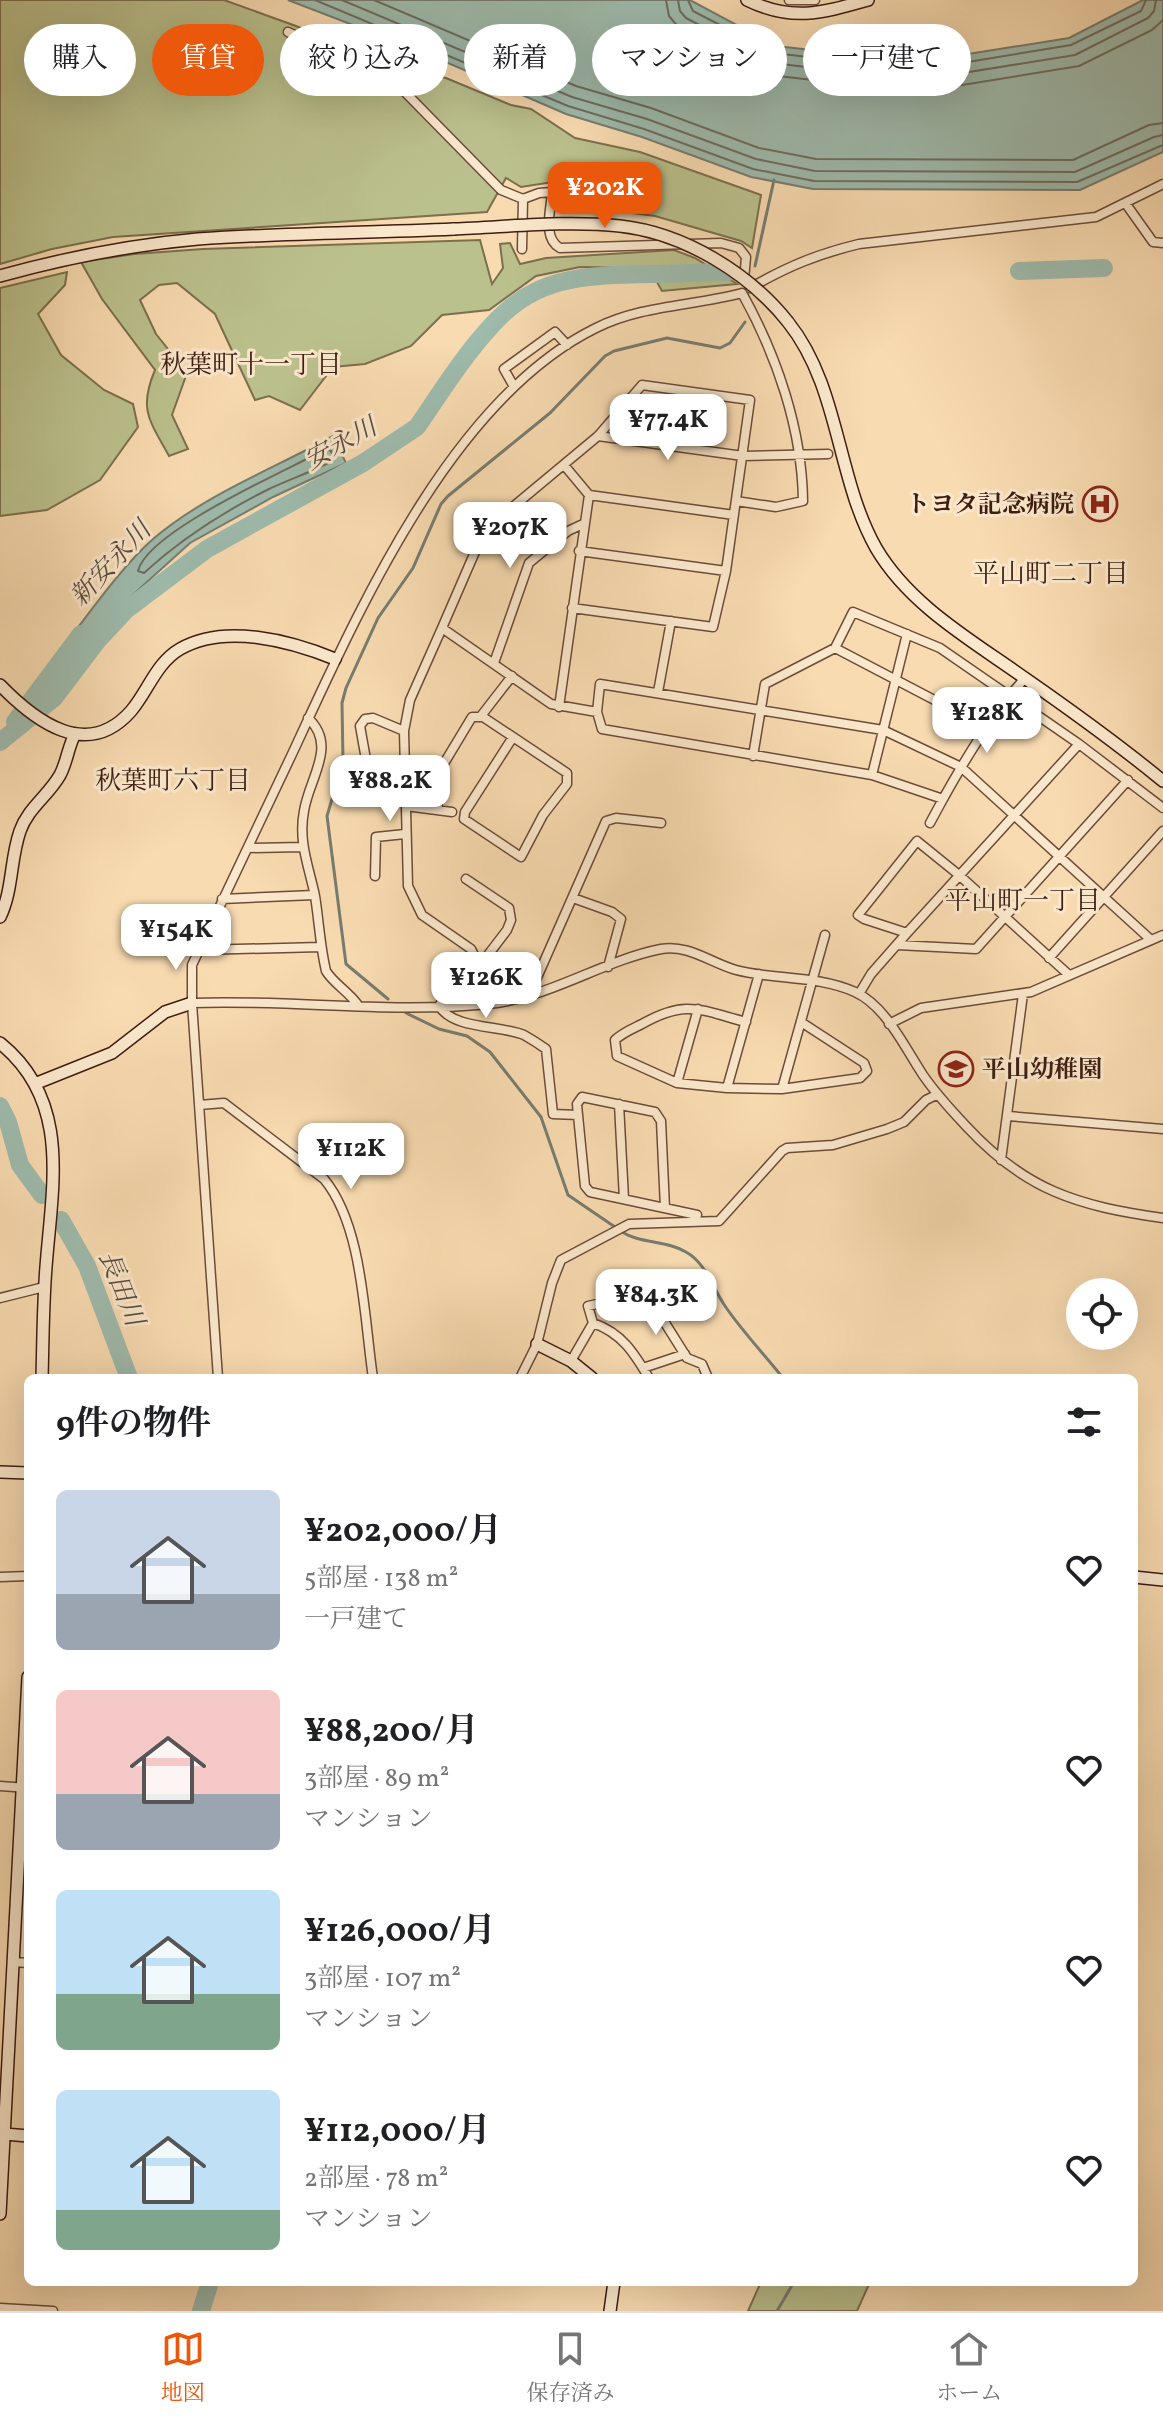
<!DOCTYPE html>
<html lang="ja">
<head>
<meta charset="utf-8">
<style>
  :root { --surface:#fff; --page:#f2f2f2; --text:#202124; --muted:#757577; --line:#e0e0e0; --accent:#ea580c }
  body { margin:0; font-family:Vollkorn,"Noto Serif JP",serif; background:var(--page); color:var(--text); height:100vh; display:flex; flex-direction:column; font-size:30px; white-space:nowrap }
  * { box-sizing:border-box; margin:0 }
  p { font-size:26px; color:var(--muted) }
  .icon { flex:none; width:44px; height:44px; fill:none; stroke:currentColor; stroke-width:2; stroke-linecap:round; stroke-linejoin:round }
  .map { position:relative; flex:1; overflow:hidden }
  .drawer { position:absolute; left:24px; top:1374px; width:1114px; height:912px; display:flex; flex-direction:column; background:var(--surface); border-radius:12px; box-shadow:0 8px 32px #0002 }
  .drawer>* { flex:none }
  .top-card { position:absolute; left:24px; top:24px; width:1116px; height:72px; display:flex; gap:16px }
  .buttons { position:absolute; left:1066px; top:1278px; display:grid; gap:16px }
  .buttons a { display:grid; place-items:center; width:72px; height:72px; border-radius:50%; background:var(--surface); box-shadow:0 8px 32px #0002; font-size:40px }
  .price { position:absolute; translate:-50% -68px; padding:0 18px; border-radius:16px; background:#fff; color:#222; font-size:26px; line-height:52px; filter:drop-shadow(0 2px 4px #0008) }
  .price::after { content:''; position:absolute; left:50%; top:48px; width:24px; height:18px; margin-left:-12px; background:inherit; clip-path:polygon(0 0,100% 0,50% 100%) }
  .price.active { background:var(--accent); color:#fff }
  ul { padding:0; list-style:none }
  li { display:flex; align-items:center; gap:24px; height:200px; padding:0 32px }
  li span { display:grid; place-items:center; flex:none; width:224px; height:160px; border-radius:12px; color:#555 }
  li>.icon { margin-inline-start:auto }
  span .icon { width:96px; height:96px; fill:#fffc; stroke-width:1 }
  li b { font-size:34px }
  h2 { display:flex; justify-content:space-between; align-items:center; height:96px; padding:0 32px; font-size:34px }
  .pill { padding:0 28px; border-radius:36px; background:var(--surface); box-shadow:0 8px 32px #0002; font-size:28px; line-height:72px }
  .pill.active { background:var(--accent); color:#fff }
  .tab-bar { display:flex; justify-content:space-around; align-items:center; height:112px; border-top:2px solid var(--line); background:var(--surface); font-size:22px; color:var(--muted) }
  .tab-bar a { display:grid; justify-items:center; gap:4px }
  .tab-bar .active { color:var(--accent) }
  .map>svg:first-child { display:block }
  .green { fill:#bbc18d; stroke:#7c6f4f; stroke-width:2 }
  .water { fill:#9ebbad; stroke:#777c6f; stroke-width:2 }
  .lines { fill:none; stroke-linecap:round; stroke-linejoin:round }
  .shore { stroke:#6e6c5f; stroke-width:2 }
  .stream { stroke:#777c6f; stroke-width:3 }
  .river { stroke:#9ebbad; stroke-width:18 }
  .street-casing { stroke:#6c4c39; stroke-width:11 }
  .secondary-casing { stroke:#3d1d11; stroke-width:14 }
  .street { stroke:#fbe8cc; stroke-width:8 }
  .secondary { stroke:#fbe8cc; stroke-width:11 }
  .secondary-bridge-casing { stroke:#3d1d11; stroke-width:14; stroke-linecap:butt }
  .secondary-bridge { stroke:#fbe8cc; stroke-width:11 }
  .labels { text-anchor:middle; stroke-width:6; stroke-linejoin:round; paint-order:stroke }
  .poi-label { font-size:24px; font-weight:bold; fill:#3d1d11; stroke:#fbe8cc; text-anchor:end }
  .neighbourhood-label { font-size:26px; fill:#3d1d11; stroke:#fbe8cc }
  .water-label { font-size:26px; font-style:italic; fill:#5a4c40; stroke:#fbe8cc }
</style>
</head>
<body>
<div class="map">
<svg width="1163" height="2311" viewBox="0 0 1163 2311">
  <rect width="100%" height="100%" fill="#f9dbb1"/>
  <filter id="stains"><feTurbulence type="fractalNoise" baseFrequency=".0025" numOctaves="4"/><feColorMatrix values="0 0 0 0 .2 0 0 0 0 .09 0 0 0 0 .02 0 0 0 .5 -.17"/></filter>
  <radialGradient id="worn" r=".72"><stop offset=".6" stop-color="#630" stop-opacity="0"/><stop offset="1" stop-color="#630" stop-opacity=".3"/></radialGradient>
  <path class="green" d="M0,0H224L296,26L405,72L446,78L511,105L531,109L575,138L640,152L761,195L752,248L741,241L655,216L610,210L553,182L521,187L506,178L487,212L113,237L52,249L0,264Z
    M480,240L492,284L503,268L500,244L510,243L520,264L546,258L674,250L695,258L737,284L662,291L649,268L580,267L536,276L489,310L442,315L411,346L365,364L333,367L300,410L269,396L255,400L215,314L177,283L159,285L140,300L156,334L187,373L172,415L188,449L169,456C150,421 138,410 155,370L102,299L81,262L134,254L203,249Z
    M67,272L65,285L38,314L61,355L104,390L133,404L138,427L100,480L47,510L0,516V288Z
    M761,2282H870L857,2311H748Z"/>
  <path class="water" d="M288,0H690L776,46L918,62L1069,38L1143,0H1163V152L1080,190L813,189L751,177L642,137L566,114L418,50Z
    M333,436L346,463L273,497L190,543L126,601L86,648L59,652C86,618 121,567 153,539C206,494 273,469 333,436Z"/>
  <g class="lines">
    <path class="shore" d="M315,0L568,106L644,129L753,169L814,181L1077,182L1163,145
      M342,0L572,97L647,119L756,159L815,171L1075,172L1154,137L1163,135
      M374,0L576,86L651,108L759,148L816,159L1073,160L1149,125L1163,123
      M666,0L669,16L679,28L769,75L919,92L1079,66L1152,30L1163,20
      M678,0L680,11L686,18L772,63L919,80L1075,55L1148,18L1154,11L1156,0
      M688,0L693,11L774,53L919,70L1071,45L1141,11L1146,0
      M326,449L331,451L334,457L332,461C312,472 290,479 269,489C223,512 182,538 144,573L138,571C147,531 288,470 326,449Z"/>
    <path class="stream" d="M755,266L774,180
      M388,999L346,964L327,816L343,762L342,703L346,688L378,618L413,568L441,504L448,496L550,413L605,356L614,351L667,338L720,348L730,343L745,322
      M406,1013L439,1029L467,1036L490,1052L541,1117L568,1195L615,1227
      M622,1232C641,1244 666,1240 686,1252C706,1263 712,1287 725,1306C742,1331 764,1354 783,1378
      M777,2311L794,2282"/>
    <path class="river" d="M1019,271L1104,268
      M15,722L81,634
      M0,742L54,698L98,640L126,610L207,549L363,463L417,427C441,392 464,355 493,324C538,274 588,276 650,274C676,274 703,272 729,272
      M0,1106L8,1122L20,1165L42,1195
      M61,1220L87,1266L129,1378
      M201,2311L210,2282"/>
    <g class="street-casing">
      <path id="street" d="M789,0H815
        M288,32L394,81L501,190L523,199
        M1126,204L1153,242L1163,243
        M522,249L523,199L539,193L552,192C551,210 542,238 560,248L721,243L739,248L746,257L744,280
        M750,288C788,266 818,254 859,244L1096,217L1163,184
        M513,385L504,369L555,332L567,345
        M598,436L743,456L828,454
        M564,465L589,495L734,515
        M579,551L726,571
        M572,608L713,627L726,571L750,400L642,385L598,436L484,531L442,628L551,704L597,712
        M835,648L986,727
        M494,663L529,563L568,531L583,524
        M1025,678C992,715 967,756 943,799L872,775L602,729L597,712L600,684L883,730L961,767L1150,939
        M658,692L671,621
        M559,707L589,495
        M481,716L512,676
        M308,718C338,746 309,778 304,811C298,842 309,867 315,896C319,921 320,946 326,971C334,984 348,991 358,1005
        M404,731L373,718L365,719L360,726L367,765L404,774
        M753,756L765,684L835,648L853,612L940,648L1079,744L1163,808
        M872,775L907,634
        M406,806L452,812
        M438,808L434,780L472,717H483L567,773V784L543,815L521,857L464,819L465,812L513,737
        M930,823L943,799
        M248,848L302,847
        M375,876L376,837L405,834
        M573,898L612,912L621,919L608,967
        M222,899L314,895
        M907,933L864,919L858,915L917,841L959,875L1069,975
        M897,945L976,949L1128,780
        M199,950L321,947
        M1049,958L1163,831
        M759,974L727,1088L782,1089L825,935
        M859,994L871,974L907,933L1079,744
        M528,998L606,821L616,818L661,823
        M192,1003C290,999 390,1014 488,1004C550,998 601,961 661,949C688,944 711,963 736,970C775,980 817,975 855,992C886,1006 905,1048 923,1075C936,1094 950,1109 966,1126C1025,1190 1077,1206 1163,1218
        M439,1006L473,953L471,949L422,915L408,886L404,731L410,700L442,628
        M439,1006C454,1030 501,1025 524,1035C531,1039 539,1044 546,1049L553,1114L578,1115L577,1104L582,1097L655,1112L661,1121L665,1208
        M449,1006L507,930L511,920L509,908L466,879
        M889,1024L921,1008L1031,992L1163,935
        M677,1083L698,1009
        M727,1088L677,1083L617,1056L615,1040C622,1033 632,1029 642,1024C686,999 700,1010 746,1022
        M782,1089L860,1078L867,1071L864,1063L801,1022
        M619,1104L624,1199
        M199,1105L224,1103L324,1179C363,1226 364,1318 373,1378
        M578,1115L585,1186L590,1192L697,1215
        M1008,1116L1163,1129
        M1001,1160L1023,994
        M0,1298L44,1287
        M593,1323C622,1333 634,1353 649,1378
        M571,1361L593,1323L588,1306L633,1296L650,1299L687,1358L702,1364L708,1378
        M643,1368L685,1354
        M218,1378L192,1003V965C225,894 259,823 293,752C358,612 451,399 596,328C642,305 694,306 742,293C777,356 802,429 803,501L776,507L736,501
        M520,1378L537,1344L552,1283L561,1260L629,1224L719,1221L782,1151L787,1148L833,1145L887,1129L904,1122L926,1100L936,1095
        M0,1577L28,1576
        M0,1786L28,1788
        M13,1962L28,1963
        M0,2308L53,2311"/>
    </g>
    <g class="secondary-casing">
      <path id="secondary" d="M747,0C792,22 822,13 868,0
        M0,276C65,258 130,245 198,239C282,233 368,233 454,229
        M788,322C840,387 836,477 876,548C910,606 973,641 1026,679C1072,711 1119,745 1163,781
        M0,685C35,721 87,761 131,711C148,691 156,663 180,649C225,623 291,641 335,659
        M0,917C13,890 10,860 20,831C28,808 48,796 60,775C67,762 68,747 75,734
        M0,1043C72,1101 52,1186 46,1267C43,1304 43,1341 42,1378
        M37,1083L112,1053L165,1012L192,1003
        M537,1344L571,1361L592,1378
        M0,1472L28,1473
        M1134,1577L1163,1580
        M5,2134L28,2136
        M0,2214L28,1677
        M610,2311L614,2282"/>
    </g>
    <use href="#street" class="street"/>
    <use href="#secondary" class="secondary"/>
    <g class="secondary-bridge-casing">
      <path id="secondary-bridge" d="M454,229C508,227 566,220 620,226C684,233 749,273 788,322"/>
    </g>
    <use href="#secondary-bridge" class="secondary-bridge"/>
  </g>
  <defs>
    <g id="hospital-ring" transform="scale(1.8)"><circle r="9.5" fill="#fbe8cc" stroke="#8f2418" stroke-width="1.5"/><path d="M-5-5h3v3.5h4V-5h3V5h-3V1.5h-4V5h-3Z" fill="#8f2418"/></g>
    <g id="school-ring" transform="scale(1.8)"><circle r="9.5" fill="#fbe8cc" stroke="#8f2418" stroke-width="1.5"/><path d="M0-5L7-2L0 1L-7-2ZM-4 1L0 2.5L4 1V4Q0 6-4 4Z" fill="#8f2418"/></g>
  </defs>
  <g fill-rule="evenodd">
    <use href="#hospital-ring" x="1100" y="504"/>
    <use href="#school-ring" x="956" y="1069"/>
  </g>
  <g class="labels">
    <g class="poi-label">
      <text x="1074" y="512">トヨタ記念病院</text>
      <text x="982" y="1077" text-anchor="start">平山幼稚園</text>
    </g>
    <g class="neighbourhood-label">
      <text x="251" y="373">秋葉町十一丁目</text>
      <text x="1051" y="582">平山町二丁目</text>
      <text x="173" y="789">秋葉町六丁目</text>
      <text x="1023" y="909">平山町一丁目</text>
    </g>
    <g class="water-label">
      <text transform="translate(340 443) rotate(-29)" y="9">安永川</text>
      <text transform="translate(110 563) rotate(-47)" y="9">新安永川</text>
      <text transform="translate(122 1288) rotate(68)" y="9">長田川</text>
    </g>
  </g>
  <rect width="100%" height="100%" filter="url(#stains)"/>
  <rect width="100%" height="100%" fill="url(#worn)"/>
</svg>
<div class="buttons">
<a><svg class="icon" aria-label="locate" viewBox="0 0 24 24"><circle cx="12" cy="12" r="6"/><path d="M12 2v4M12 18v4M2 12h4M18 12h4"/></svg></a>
</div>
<b class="price active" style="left:605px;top:230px">¥202K</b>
<b class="price" style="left:668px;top:462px">¥77.4K</b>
<b class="price" style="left:510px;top:570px">¥207K</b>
<b class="price" style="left:987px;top:755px">¥128K</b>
<b class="price" style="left:390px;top:823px">¥88.2K</b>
<b class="price" style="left:176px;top:972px">¥154K</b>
<b class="price" style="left:486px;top:1020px">¥126K</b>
<b class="price" style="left:351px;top:1191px">¥112K</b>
<b class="price" style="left:656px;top:1337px">¥84.3K</b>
<div class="top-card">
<a class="pill">購入</a>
<a class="pill active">賃貸</a>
<a class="pill">絞り込み</a>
<a class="pill">新着</a>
<a class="pill">マンション</a>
<a class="pill">一戸建て</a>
</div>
<section class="drawer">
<h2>9件の物件<svg class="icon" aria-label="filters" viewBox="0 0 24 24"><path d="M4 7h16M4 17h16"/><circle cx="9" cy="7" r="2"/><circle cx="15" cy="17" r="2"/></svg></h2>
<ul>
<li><span style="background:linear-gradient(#c9d6e8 65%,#9aa5b1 0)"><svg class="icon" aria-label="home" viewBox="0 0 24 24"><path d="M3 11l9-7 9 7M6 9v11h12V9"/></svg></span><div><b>¥202,000/月</b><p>5部屋 · 138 m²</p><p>一戸建て</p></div><svg class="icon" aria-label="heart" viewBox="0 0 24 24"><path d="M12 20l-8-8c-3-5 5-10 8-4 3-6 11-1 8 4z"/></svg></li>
<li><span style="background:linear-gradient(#f6c9c9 65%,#9aa5b1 0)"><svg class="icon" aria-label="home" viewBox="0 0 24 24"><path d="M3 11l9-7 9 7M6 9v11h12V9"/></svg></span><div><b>¥88,200/月</b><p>3部屋 · 89 m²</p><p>マンション</p></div><svg class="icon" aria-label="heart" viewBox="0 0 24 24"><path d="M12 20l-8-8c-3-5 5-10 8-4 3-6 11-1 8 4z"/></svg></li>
<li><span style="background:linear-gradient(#bfe0f5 65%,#7fa58c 0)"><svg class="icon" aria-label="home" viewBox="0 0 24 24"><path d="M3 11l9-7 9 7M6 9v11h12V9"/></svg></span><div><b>¥126,000/月</b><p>3部屋 · 107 m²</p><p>マンション</p></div><svg class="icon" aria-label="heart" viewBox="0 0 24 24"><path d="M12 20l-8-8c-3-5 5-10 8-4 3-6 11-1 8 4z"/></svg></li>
<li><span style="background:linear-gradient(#bfe0f5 75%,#7fa58c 0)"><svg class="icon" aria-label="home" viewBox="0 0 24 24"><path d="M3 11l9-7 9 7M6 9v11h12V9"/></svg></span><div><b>¥112,000/月</b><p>2部屋 · 78 m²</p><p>マンション</p></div><svg class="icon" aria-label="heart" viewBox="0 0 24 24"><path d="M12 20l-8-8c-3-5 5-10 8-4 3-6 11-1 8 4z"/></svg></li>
</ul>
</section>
</div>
<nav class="tab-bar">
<a class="active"><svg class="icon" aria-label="map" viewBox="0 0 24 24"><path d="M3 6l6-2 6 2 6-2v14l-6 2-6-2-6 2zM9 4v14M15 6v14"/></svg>地図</a>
<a><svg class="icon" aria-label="saved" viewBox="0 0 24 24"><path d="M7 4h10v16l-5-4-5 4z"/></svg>保存済み</a>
<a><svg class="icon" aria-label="home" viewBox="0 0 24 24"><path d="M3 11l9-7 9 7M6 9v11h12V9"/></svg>ホーム</a>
</nav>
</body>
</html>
